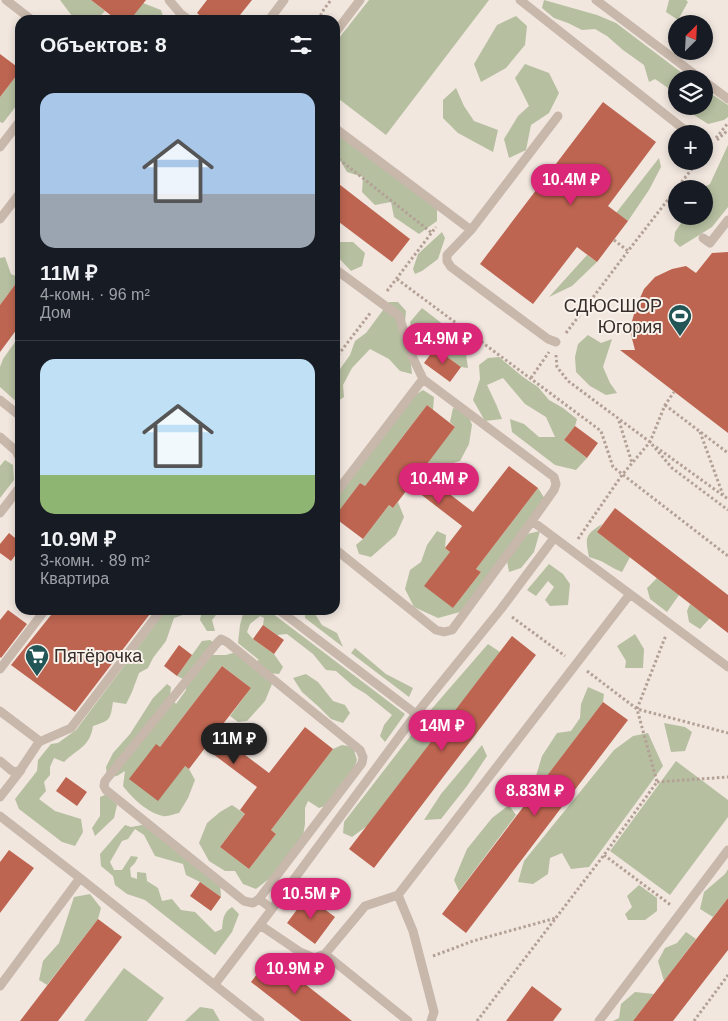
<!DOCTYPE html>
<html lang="ru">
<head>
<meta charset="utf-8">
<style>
  :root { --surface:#171b24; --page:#242831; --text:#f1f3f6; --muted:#9ea1a6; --line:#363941; --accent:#db2777 }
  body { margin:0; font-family:Helvetica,sans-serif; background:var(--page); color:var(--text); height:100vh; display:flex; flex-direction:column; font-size:19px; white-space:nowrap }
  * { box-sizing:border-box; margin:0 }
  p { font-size:16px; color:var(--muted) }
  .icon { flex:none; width:28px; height:28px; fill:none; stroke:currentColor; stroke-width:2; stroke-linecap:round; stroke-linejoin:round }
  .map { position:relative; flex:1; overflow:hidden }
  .sheet { position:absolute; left:15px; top:15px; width:325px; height:600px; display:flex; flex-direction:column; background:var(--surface); border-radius:15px; box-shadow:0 2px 8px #0003 }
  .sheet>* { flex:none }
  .needle { width:32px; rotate:24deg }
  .tools { position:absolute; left:668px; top:15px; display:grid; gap:10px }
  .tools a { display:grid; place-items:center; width:45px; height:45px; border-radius:50%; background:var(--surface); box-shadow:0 2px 8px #0003; font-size:25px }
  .price { position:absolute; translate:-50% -42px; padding:0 11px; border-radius:18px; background:var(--accent); color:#fff; font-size:16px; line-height:32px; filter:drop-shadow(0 1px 2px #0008) }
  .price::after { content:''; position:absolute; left:50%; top:30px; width:15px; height:11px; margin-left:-8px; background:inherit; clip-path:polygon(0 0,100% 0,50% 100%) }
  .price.current { background:#222; color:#fff }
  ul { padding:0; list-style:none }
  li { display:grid; align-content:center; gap:10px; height:265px; padding:0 25px }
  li+li { border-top:1px solid var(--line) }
  li span { display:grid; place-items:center; height:155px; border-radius:15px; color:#555 }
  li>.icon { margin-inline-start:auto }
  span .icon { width:90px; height:90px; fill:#fffc; stroke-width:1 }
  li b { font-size:21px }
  h2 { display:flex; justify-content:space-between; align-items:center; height:60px; padding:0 25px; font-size:21px }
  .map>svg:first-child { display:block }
  .green { fill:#b6bfa0 }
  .building { fill:#bd6551 }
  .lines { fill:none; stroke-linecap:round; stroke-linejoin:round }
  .path { stroke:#b4a196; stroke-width:3; stroke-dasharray:2.5 2.5; stroke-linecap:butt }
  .service { stroke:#c8b7ab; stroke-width:9 }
  .labels { text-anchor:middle; stroke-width:4; stroke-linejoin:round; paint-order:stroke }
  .poi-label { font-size:18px; fill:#372d2a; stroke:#f9f2eb; text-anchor:end }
</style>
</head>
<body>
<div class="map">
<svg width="728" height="1021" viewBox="0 0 728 1021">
  <rect width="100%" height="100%" fill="#f1e7df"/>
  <path class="green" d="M60,0H91L105,11L96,20H75Z
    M369,0H489L386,135L335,96V43Z
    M544,0L597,15L616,23L690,79H676V101L668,88L655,79L649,82L644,65L623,50L607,36L595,29L582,30L568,23L554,18L542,8Z
    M669,0H686L688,2L678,20L666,12Z
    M143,3L161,10L164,20H130Z
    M516,16L527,26L525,45L506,68L481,82L474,64L497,25Z
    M525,64L549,73L559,93L549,113L531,125L526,150L509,158L504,139L518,116L529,106L515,78Z
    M20,71V101L3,123L0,122V97Z
    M456,88L464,106L474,121L498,130L493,152L458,133L443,118V100Z
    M704,89L728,105V117L724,120L708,124L680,106H704Z
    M335,130L437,206V221L419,234L394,217L391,202L375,205L362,192L363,177L347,172L340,160L335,159Z
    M728,145V207L712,227L680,247L674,241L675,232L686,216H704V189H701L710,184Z
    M659,158L661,167L649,190L628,221L616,213Z
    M442,232L445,238L438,259L422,271L415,274L413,269L418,254Z
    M335,242H353L365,253L362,266L351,271L335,254Z
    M587,255L597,262L572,286L549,297Z
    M5,257L11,274L20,278L0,305V258Z
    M389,302H398L406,311L404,332L409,346L412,374L400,371L389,359L370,349L352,368L343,385L344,397L335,403V370L340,369L350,355L355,341L366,333Z
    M422,308L466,342V354L468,368L461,367L435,348L415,344L410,322Z
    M20,335V404H19L0,387V367L3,359Z
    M588,335L601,343L612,339L603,367L610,383L617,393L606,395L590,386L576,372L575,357L578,344Z
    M499,357L523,377L538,387L549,400L563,408L577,419L575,426L564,440L587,458L576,470L555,465L512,432L510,419L524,424L539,437H555L546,417L525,404L503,378L487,385L496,404L502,419L485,421L473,400L480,379L479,365L488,358Z
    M423,390L434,397L433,410L427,405L365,486L360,483L337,514L335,500L344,476L407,400Z
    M453,408L467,411L472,425L469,444L460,461L440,467L428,462L455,427L450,422Z
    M5,460L13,465L14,480L0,498V466Z
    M538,488L545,499L527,534L540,531L534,552L521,568L509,572L507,561L460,612L438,618L414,607L405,589L410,570L421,562L427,545L437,531L446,535L445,548L450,552L453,608L481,572L476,569Z
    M398,502L404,517L396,535L371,557L359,554L356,545L363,539L389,505L393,508Z
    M602,524L597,532L630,557L622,572L615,569L601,561L589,557C585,537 585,535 602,524Z
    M549,564L563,574L570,584L568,605L550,606L545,600L554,587L548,581L536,596L527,590Z
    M657,578L679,595L667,612L650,599L647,588Z
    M690,604L710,618L700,629L689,622L687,611Z
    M166,610H189L188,613L174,618L166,641L153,658L148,668L139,673L132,692L126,704L113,702C110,720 111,720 93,726C90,747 77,749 64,762L54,758L50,767V775L44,782L46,791L39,799L55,811L81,819L83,832L75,846L62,842L19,809L15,799L37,771L38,760L51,744L58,743L76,730Z
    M202,610H217L216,615L212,620L215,631H207L200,620Z
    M244,610H268L405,714L385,742L380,736L384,725L392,715L366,694L353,686L336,671L326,670L313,654L287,634L277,635L263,625L264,618L260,616L250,624L247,632L253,639L274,654L283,667L279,674L269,673L272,684L265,701L247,721L238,722L230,716L251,688L222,666L160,747L189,769L195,780L188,798L179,813C174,814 167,817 163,816C148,813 132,798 123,786L125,771L117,776L107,777L106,767L113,753L130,734L153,698L167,684L171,687L170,696L176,704L186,690L185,680L177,676L202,641L210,640L213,642L210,655H226L236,652L252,663L259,660L238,643L240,625Z
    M305,610L315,614L322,625L337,633L343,647L305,618Z
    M635,634L644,649L643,668H625L626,661L617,646Z
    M488,644L500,652L367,826L352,837L343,833L344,822L429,712Z
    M355,648L386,674L413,688L409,697L351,653Z
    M306,674L318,682L333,701L345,705L350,713L343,723L331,719L319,707L302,692L293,678Z
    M588,687L604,694L603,702L547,776H536L542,756L557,733L571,731L580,718L581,704Z
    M664,723L685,727L692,732L685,751L671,752Z
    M648,733L663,766L589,867L571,869L562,853L550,858L548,874L533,884L518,882L524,861L614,750L633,736Z
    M342,745L353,747L357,760L351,776L328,805L319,808L308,801L305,808V824L303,836L274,875L256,889L243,884L235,871H225L209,861L199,843L207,823L220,812L232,805L245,814L220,847L249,869L276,834L271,830L333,749Z
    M482,745L487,756L467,786L441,819L424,820L441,794Z
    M676,761L728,800V817L670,895L610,851Z
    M109,793L117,805L114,818L95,836L92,828L100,816V797Z
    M509,805L516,815L459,891L454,880L467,849L492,818Z
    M125,825L131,827L142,825L149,828L220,883L221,897L200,882L186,875L183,864L155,856L144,835L135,829L128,839L122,841L110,862L114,870H122L131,856L138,857L135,863L130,868L131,877L137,879V872L146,873L147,881L158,888L162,901L172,899L181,910L195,912L215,932L222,929C223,919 223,913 232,907L239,914L232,932L215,955L145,900L127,894L115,885L113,876L101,866L100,854Z
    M728,869V898L713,917L700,909L704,892L725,874Z
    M639,885L657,898V911L645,920H628L625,914L632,907L627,896Z
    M90,894L101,908L98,919L47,985L39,980L43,961L59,943L74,897Z
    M686,932L696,939L664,981L658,961L665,948L677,943Z
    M124,968L164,998L147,1021H84Z
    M635,992L654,994L633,1021H613L619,1018L621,1004Z
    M200,1007L213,1009L220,1021H185Z"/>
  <path class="building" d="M91,0H146L130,20H117Z
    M207,0H252L236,20H205L197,13Z
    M0,54L20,69V71L0,97Z
    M603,102L656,142L608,206L628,221L597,262L577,247L533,304L480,264Z
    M335,181L410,239L392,262L335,219Z
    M728,252V433L620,350H635L630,331L632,321L636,307L644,289L655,277L672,269L686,266L696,273L712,253Z
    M20,278V325L0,352V305Z
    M435,348L461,367L450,382L424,363Z
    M427,405L455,427L421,472L473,512L509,466L538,488L476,569L481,572L453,608L424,586L450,552L445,548L462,526L410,486L393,508L389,505L363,539L335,518V516L360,483L365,486Z
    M575,426L598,443L587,458L564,440Z
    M615,508L728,595V633L597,532Z
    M9,533L20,542V549L11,561L0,553V544Z
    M8,610L27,624L1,658L0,657V620Z
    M55,610H153L75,712L11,665Z
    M263,625L284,640L274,654L253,639Z
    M512,636L536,655L374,868L349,849Z
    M179,645L192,655L177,676L164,666Z
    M222,666L251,688L216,733L269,773L305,727L333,749L271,830L276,834L249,869L220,847L245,814L240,810L257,787L205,748L189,769L185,766L158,801L129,779L156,744L160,747Z
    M603,702L628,720L466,933L442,914Z
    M66,777L87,792L77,806L56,791Z
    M9,850L34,868L0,913V862Z
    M200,882L221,897L211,911L190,896Z
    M307,896L335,917L315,944L287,923Z
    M728,898V950L673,1021H633Z
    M98,919L122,937L58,1021H20Z
    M270,957L291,973L352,1021H301L251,982Z
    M532,986L562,1009L553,1021H506Z"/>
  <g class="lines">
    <path class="path" d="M318,20L324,9L331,0
      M716,138L728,123
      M717,140L728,130
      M335,156L432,233
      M614,240L628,251
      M397,279L601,431L613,467L728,556
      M387,291L436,227
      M566,333L628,251L698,161
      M556,355L557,367L568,381L650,442L672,468L728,510
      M335,359L371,312
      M531,378L549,352
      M665,405L728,453
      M619,421L632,463
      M700,432L723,495
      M656,447L728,499
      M578,539L622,475L650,442L665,405L674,392
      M512,617L565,656
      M587,671L637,709L728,733
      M657,782L728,777
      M604,855L672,906
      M433,956L473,941L556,918
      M477,1021L604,855L657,782L637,709L666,635
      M694,1021L728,975"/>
    <path class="service" d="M6,0L32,20
      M169,0L180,13L189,20
      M520,0L690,134
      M596,0L701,79
      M269,20L284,0
      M335,33L360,0
      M704,81L728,99
      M335,128L471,230
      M704,145L708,148
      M0,147L20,121
      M0,219L20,193
      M703,238L710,243L728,220
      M335,269L399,316L412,356L423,379
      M556,342L548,339L451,267L447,261V255L471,230L558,116
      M0,400L20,416
      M0,437L16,451L20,459
      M335,494L423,379L554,477L556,484L554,490L532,521L452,630L444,632L436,630L335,549
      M0,513L20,487
      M532,521L728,667
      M279,610L416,714
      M0,669L45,610
      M0,711L37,739L39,742L21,769L17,772L12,771L0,761
      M39,742L71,728L161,610
      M0,797L21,770
      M0,816L80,878L260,1021
      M398,895L413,931L434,1012L431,1021
      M259,899L362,763L363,757L360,750L227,642L221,639L217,643L105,781L104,786L106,790L244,901L253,903L259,899L272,909
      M260,925L300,952L314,958L325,954L408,1021
      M325,954L365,906L398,895L630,594
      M215,984L272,909L416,714L501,609L554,538
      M0,986L80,878
      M599,1021L728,850"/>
  </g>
  <defs>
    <g id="stadium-pin" transform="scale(1.25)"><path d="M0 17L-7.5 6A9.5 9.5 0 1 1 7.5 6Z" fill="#255" stroke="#f9f2eb"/><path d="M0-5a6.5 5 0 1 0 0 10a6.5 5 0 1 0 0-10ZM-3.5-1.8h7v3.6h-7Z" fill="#fff"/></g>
    <g id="supermarket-pin" transform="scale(1.25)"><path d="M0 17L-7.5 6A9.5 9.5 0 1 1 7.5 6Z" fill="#255" stroke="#f9f2eb"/><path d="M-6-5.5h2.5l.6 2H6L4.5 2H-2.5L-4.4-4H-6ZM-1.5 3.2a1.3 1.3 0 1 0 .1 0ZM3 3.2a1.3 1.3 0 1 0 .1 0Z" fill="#fff"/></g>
  </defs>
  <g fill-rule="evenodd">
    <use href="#stadium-pin" x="680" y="316"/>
    <use href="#supermarket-pin" x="37" y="656"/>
  </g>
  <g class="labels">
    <g class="poi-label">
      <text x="662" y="312">СДЮСШОР<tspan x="662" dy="21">Югория</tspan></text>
      <text x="54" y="662" text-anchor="start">Пятёрочка</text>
    </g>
  </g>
</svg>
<div class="tools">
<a><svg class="needle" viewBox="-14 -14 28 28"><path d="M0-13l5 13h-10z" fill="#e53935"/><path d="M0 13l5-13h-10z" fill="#9ea1a6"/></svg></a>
<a><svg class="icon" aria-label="layers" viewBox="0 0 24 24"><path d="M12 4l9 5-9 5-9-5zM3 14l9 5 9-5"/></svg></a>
<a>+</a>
<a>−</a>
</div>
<b class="price" style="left:571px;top:206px">10.4M ₽</b>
<b class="price" style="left:443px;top:365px">14.9M ₽</b>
<b class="price" style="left:439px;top:505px">10.4M ₽</b>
<b class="price" style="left:442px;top:752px">14M ₽</b>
<b class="price current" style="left:234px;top:765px">11M ₽</b>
<b class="price" style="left:535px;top:817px">8.83M ₽</b>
<b class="price" style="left:311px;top:920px">10.5M ₽</b>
<b class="price" style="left:295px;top:995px">10.9M ₽</b>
<section class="sheet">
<h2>Объектов: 8<svg class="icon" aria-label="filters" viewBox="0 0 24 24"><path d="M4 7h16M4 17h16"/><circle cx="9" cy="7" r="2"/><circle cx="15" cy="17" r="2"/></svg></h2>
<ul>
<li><span style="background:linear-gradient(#a9c7e8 65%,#9aa5b1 0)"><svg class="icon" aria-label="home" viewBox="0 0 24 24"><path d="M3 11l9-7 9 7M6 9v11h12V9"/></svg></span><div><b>11M ₽</b><p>4-комн. · 96 m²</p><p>Дом</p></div></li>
<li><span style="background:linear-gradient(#bfe0f5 75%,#8fb573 0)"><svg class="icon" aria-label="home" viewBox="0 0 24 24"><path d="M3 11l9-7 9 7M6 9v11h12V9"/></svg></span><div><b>10.9M ₽</b><p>3-комн. · 89 m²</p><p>Квартира</p></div></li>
</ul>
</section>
</div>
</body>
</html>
